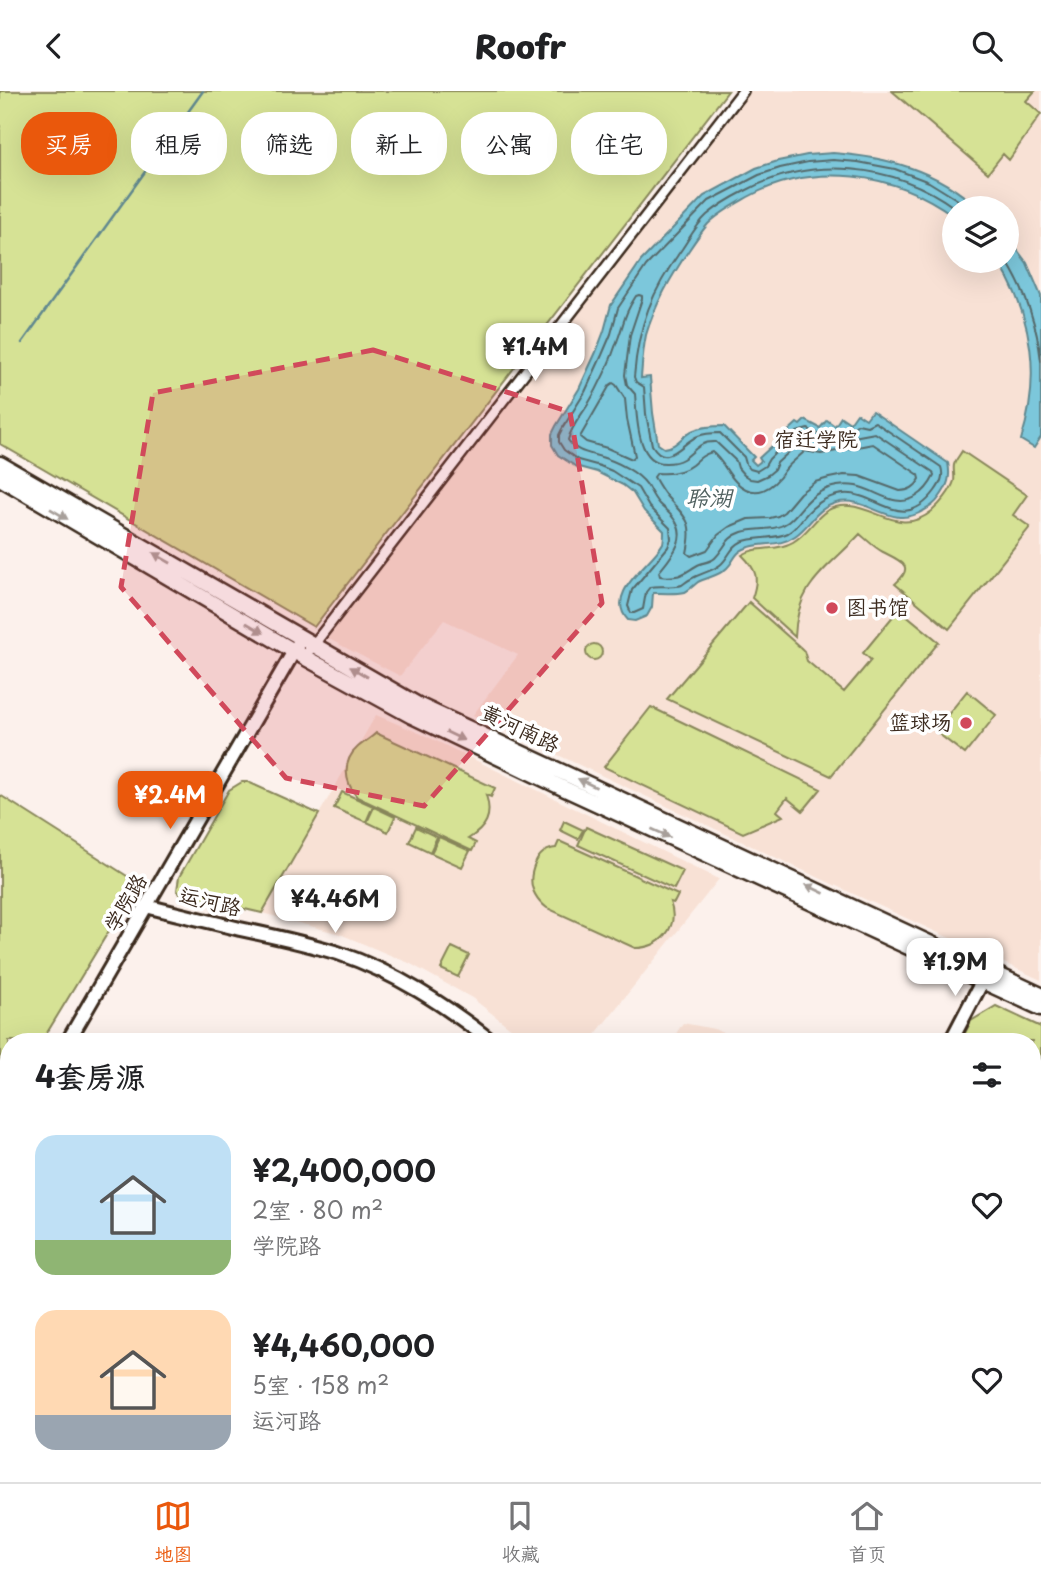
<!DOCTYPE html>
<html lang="zh">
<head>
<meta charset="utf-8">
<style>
  :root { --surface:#fff; --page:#f2f2f2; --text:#202124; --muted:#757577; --line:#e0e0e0; --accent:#ea580c }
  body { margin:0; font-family:"Playpen Sans","LXGW WenKai TC",sans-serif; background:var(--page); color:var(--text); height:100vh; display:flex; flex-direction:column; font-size:26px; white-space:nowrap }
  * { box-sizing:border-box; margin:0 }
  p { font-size:23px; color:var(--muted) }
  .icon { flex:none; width:38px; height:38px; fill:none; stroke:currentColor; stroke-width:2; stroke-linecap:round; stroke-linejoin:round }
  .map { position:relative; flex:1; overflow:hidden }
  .drawer { position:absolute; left:0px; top:942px; width:1041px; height:450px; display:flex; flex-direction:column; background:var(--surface); border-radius:28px 28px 0 0; box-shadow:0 7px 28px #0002 }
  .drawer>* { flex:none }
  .guide { position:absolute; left:21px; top:21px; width:999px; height:63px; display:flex; gap:14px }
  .controls { position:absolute; left:942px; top:105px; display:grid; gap:14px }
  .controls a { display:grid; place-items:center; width:77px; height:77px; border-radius:50%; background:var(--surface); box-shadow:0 7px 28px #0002; font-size:35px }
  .price { position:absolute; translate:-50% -60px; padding:0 16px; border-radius:14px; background:#fff; color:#222; font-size:23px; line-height:46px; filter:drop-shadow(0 2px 4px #0008) }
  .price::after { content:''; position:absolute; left:50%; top:42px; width:21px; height:16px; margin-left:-10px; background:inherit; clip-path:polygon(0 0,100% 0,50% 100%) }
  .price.selected { background:var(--accent); color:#fff }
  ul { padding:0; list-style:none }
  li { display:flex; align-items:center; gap:21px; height:175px; padding:0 35px }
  li span { display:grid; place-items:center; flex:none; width:196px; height:140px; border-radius:21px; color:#555 }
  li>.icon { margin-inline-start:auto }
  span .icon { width:84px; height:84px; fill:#fffc; stroke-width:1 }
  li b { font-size:30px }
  h2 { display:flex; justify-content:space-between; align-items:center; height:84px; padding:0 35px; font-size:30px }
  .pill { padding:0 24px; border-radius:28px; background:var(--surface); box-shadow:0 7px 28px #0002; font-size:24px; line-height:63px }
  .pill.selected { background:var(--accent); color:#fff }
  header { display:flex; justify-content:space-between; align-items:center; height:91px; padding:0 35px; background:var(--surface); font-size:32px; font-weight:800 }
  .dock { display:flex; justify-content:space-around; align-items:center; height:98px; border-top:2px solid var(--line); background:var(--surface); font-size:19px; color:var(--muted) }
  .dock a { display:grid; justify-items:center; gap:4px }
  .dock .selected { color:var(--accent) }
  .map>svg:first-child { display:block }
  .built { fill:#f8e1d5; fill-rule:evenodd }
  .green { fill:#d6e295; stroke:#88865a; stroke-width:2 }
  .water { fill:#7bc7db; stroke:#61888f; stroke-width:2 }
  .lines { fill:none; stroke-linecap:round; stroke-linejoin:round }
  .shore { stroke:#55696a; stroke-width:2 }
  .stream { stroke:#61888f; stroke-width:2.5 }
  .street-casing { stroke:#3b2a1e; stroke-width:14 }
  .secondary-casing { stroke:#3b2a1e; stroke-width:18 }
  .primary-casing { stroke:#3b2a1e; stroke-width:19 }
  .street { stroke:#fff; stroke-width:9 }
  .secondary { stroke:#fff; stroke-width:12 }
  .primary { stroke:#fff; stroke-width:14 }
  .oneway { fill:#a79f9a }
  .marked { fill:#d1495b; fill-opacity:0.2; stroke:#d1495b; stroke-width:5; stroke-dasharray:14 9; stroke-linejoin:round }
  .poi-dot { fill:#d1495b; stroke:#fff; stroke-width:2.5 }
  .labels { text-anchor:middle; stroke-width:7; stroke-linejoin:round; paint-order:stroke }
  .poi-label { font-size:21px; fill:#3b2a1e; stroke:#fff; text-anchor:start }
  .street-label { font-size:21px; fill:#3b2a1e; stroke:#fff }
  .water-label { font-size:23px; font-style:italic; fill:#516160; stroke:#fff }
</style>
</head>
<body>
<header><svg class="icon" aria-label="back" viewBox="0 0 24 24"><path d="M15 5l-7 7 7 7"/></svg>Roofr<svg class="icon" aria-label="search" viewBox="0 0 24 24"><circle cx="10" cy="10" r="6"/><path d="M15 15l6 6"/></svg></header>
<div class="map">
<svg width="1041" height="1391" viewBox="0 0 1041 1391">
  <rect width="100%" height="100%" fill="#fcf1ec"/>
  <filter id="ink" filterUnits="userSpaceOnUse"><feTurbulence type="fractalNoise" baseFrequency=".0143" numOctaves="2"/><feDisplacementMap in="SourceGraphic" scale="14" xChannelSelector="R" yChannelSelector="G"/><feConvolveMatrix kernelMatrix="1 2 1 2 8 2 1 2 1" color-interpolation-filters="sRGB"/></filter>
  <g filter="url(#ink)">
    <path class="built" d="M747,0H1041V889L845,799L473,624L518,564L444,529L400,585L327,547L642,135ZM954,117H1006V170H954Z
      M376,624L426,645L719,788L590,950H527L472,907L409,872L340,843L262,822Z
      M683,932L714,938L744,950H671Z"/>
    <path class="green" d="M0,0H728L314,536L0,353Z
      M892,0H1035L1026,10L1041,23L1009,69L1003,63L988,82Z
      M962,360L1027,404L1013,424L1030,436L949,538L895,493C916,475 901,470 883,461C875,457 867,449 860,443C827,479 797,491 795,546L752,507C759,487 757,479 742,464C757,454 776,461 793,451C815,438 819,412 850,415C879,418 902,445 932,420C940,413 951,400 954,390C955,385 953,379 954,374C955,369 960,364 962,360Z
      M749,511L801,557L804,560L807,570L844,601L871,569L863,562L899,518L939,551L831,685L667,608Z
      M586 561a8 8 0 1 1 16 0a8 8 0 1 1-16 0Z
      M967,600L996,624L965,663L935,640Z
      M651,616L821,698L803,720L787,707L777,720L783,725L743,742L604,676Z
      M376,642L495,697L491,706L486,704C493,725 486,737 468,748L476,752L472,760L357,706C344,690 342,670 358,656C364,651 371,647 376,642Z
      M242,691H248L319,723L262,822L180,803L177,799L179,786L229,699Z
      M342,701L373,715L366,731L334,717Z
      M0,704L138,792L42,950H9V1005L0,1019Z
      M374,716L395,726L388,741L367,731Z
      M564,730L583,739L578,748L560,739Z
      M416,736L437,746L430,761L409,751Z
      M586,736L683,780L674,798L578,754Z
      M439,746L470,760L462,776L431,762Z
      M559,750L678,804L674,812L670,811C680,837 660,857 635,857L547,817C532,805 527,791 535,773C539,763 546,758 556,757Z
      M452,856L469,864L458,886L441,878Z
      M996,915L1041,936V1375L1032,1367V950H961L971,930Z"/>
    <path class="water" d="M833,62C887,66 937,79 978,117H954V125C894,81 813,70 748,106C734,114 719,122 708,133C701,141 695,150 689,159C671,186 655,213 646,244C643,258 642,273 641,287L650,286L653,322L658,353L664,357C677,356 682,344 694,339C704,335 714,335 724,335L754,366L751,369L756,374L761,370L759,367L797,332L800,334L805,329L820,337L827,329L835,335L841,326L850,332L857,322L866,328L872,320L948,372C951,386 948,395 939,407C935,413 929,417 923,420C889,440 868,403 836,412C815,418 811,434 795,445C778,457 761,450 744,458C734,462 734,471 727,477C719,485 708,486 698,491C694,494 689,499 685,501C678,503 661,502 653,502L652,516L647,525L635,530L628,529C603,502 652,473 663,452C664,448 664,444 664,440L644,420L633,402L623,394L597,381L575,375L558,364L552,354V343L556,335L579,298L596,261L604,240L611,214L641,170L704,105L756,77L778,70L807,64Z
      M1006,144L1027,172L1041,205V346L1034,357L1021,349C1041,287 1033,225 998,170H1006Z
      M0,1116L9,1121V1382H620L630,1391H0Z
      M899,1382L898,1391H875L874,1383Z"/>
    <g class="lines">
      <path class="shore" d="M955,117C894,72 810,64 743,101C731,107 718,115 707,124C697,133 690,146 682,158C652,200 638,234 634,286L636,291L644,296L646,323L652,354C667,379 682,351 698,345C705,342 712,342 720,342L744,366L746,373L750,378L757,380L765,375L769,368L797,341L808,338L820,344L828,339L835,341L843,337L851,338L858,333L867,335L875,331L941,376C944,385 941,392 935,400C902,444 878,400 843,403C827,405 813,414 803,427C798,433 795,438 788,442C773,449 756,445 741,451C730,456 729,467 720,474C711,481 700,482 691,488C688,489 685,492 682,494C673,497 660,494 650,496L646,501L643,518L634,522H631L628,515L632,499L668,456L671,448L670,437L649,416L638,397L612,380L600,375L578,369L564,359L559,351V344L562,338L585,301L602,264L611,243L618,217L646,175L709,110L759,84L780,77L808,71L833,69L858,71L895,78L929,91L958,109L967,117
        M1006,169C1026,201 1037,233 1041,270
        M639,204L642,205V208L630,244L625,284L627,294L635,303C637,324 636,373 666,372C672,372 678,371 683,368C696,360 698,350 716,351L736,370L738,377L744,384L750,388L757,389L768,384L774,379L777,372L802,349C809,347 813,352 821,352L875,342L933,381L934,385C930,393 925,400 917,405C896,419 877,399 856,395C844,393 830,395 820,401C804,409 800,422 788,431C775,441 757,436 742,441C725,447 726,456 715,467C711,471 705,471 700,473C692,476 685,484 676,485C671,486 665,486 660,485L659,481C671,466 689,447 674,428C670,422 664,418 659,413C654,408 651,401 647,394C638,381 616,370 601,366C588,362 576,361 568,349C571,336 580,326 587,315C600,294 611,269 619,245C625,228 625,222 636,205Z
        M613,292L616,294L625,308L627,328L635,365L632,368L607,357L586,351L580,346L610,294Z
        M873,353L919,384L920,388C916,395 909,400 900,400L859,385L844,384L829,387L815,391L800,402L784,421L778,425L770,427L748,428L729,436L718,444L707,459L691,465L687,462C694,430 687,428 667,406C662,400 658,393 654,386L657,382C669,383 682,382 692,374C699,368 702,364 712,361C724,371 726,381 736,391C756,410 773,397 785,379C790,372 799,366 805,360L821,363Z"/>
      <path class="stream" d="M22,252L203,0"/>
      <g class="street-casing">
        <path id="street" d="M304,566L743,0"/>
      </g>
      <g class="secondary-casing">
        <path id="secondary" d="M146,815C177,823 208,830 240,838C273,845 306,852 338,862C395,881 445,914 491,950
          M68,950L301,548
          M951,950L986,883
          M0,1067L9,1052
          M0,1088L9,1092
          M643,1382L653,1391
          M1030,1382L1040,1391"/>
      </g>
      <g class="primary-casing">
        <path id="primary" d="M0,373L418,614L1041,904
          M0,387L304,566L412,625L565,698L1041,917"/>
      </g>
      <use href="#street" class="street"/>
      <use href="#secondary" class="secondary"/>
      <use href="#primary" class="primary"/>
    </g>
    <defs><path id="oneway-solid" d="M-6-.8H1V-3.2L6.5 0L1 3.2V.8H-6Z" transform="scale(1.75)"/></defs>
    <g class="oneway">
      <use href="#oneway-solid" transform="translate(59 423) rotate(31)"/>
      <use href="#oneway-solid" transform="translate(162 467) rotate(-150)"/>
      <use href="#oneway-solid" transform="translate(255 537) rotate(30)"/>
      <use href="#oneway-solid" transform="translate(359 581) rotate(-150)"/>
      <use href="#oneway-solid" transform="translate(455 645) rotate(26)"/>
      <use href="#oneway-solid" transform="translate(587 692) rotate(-155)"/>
      <use href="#oneway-solid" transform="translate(661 742) rotate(24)"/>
      <use href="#oneway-solid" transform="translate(815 798) rotate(-155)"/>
    </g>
  </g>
  <path class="marked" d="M373,259L570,321L602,512L424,715L286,687L121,496L153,302Z"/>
  <g class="poi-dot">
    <circle cx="760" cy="349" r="7"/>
    <circle cx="832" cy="517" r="7"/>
    <circle cx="966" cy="632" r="7"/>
  </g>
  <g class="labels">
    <g class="poi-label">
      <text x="774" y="356">宿迁学院</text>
      <text x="846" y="524">图书馆</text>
      <text x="952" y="639" text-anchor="end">篮球场</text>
    </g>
    <g class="street-label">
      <text transform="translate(520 638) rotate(25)" y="7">黄河南路</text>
      <text transform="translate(210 811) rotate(13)" y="7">运河路</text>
      <text transform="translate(126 812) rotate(-60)" y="7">学院路</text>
    </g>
    <g class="water-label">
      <text x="709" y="415">聆湖</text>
    </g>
  </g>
</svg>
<div class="controls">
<a><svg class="icon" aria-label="layers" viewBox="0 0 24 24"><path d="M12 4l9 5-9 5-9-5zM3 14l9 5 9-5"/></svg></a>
</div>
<b class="price" style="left:535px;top:292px">¥1.4M</b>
<b class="price selected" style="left:170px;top:740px">¥2.4M</b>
<b class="price" style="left:335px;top:844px">¥4.46M</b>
<b class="price" style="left:955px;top:907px">¥1.9M</b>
<div class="guide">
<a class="pill selected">买房</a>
<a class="pill">租房</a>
<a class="pill">筛选</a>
<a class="pill">新上</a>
<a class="pill">公寓</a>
<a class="pill">住宅</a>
</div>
<section class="drawer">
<h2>4套房源<svg class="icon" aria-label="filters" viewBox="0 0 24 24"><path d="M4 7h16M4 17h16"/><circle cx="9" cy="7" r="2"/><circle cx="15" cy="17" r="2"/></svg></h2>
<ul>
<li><span style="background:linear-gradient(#bfe0f5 75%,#8fb573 0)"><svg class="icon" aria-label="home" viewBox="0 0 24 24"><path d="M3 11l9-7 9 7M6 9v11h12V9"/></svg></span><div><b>¥2,400,000</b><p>2室 · 80 m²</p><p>学院路</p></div><svg class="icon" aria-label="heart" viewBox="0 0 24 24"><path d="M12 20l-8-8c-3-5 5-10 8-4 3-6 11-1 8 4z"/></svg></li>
<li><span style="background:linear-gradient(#ffd9b3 75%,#9aa5b1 0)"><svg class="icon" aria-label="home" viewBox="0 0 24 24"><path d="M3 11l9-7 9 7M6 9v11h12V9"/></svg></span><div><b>¥4,460,000</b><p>5室 · 158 m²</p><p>运河路</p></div><svg class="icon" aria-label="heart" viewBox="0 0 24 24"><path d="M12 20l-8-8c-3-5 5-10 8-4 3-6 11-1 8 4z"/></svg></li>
</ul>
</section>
</div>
<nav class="dock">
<a class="selected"><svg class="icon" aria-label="map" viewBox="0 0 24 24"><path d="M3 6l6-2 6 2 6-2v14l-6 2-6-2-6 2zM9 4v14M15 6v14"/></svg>地图</a>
<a><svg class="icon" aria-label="saved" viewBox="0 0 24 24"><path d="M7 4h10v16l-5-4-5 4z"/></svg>收藏</a>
<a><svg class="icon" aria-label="home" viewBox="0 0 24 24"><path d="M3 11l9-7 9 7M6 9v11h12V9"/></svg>首页</a>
</nav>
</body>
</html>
